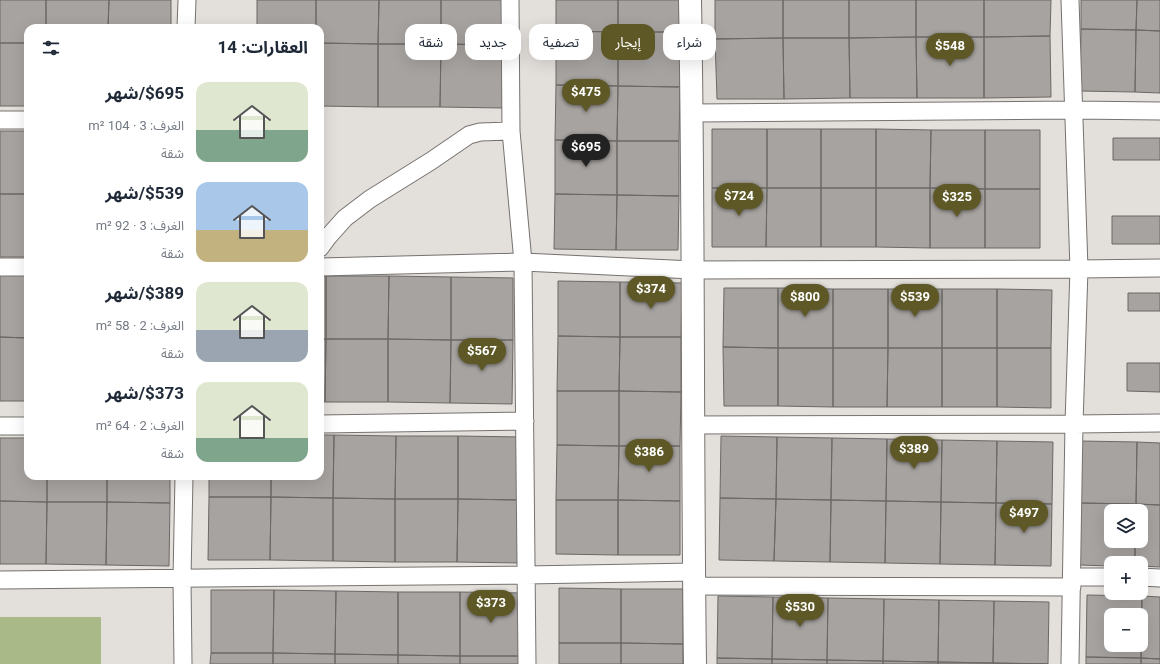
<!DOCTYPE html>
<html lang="ar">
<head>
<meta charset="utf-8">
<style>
  :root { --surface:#fff; --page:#f6f6f7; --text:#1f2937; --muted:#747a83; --accent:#5d5825 }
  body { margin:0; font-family:Roboto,"Noto Sans Arabic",sans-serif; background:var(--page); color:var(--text); direction:rtl; height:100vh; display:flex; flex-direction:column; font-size:15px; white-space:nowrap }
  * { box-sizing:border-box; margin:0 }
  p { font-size:13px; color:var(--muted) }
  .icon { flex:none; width:22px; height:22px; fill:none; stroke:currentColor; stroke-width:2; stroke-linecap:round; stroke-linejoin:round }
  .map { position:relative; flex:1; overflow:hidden; direction:ltr }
  .side { position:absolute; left:24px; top:24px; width:300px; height:456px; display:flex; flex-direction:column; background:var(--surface); border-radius:12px; box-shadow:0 4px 16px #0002; direction:rtl }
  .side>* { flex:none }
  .hud { position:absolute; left:336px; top:24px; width:380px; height:36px; direction:rtl; display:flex; gap:8px }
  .buttons { position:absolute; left:1104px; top:504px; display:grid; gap:8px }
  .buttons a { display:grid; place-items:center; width:44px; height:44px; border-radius:8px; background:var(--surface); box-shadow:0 4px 16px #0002; font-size:20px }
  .price { position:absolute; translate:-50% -34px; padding:0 9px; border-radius:14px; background:var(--accent); color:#fff; font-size:13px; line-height:26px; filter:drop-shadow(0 1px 2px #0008) }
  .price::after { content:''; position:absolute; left:50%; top:24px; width:12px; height:9px; margin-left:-6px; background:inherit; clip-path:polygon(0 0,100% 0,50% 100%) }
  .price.active { background:#222; color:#fff }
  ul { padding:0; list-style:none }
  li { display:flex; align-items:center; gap:12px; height:100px; padding:0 16px }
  li span { display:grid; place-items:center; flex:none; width:112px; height:80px; border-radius:12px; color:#555 }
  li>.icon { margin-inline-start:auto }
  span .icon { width:48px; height:48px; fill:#fffc; stroke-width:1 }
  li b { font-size:17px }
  h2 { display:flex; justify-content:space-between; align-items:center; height:48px; padding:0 16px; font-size:17px }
  .chip { padding:0 14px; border-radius:12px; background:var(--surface); box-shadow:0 4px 16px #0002; font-size:14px; line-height:36px }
  .chip.active { background:var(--accent); color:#fff }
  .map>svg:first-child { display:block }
  .green { fill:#a9b988 }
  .building { fill:#a7a3a0; stroke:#6b6865; fill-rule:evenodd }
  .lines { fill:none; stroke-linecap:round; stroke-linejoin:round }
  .street-casing { stroke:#76726f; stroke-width:19 }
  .secondary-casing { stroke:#76726f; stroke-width:24 }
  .street { stroke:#fff; stroke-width:17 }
  .secondary { stroke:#fff; stroke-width:22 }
</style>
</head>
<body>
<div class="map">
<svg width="1160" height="664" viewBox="0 0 1160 664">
  <rect width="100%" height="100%" fill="#e3dfdb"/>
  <path class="green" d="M0,617H101V664H0Z"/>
  <path class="building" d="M0,0H46V28H28V43H0Z
    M46,0H109L108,28H46Z
    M109,0H171V28H108Z
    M257,0H316V28H257Z
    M316,0H379L378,44L320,43V28H316Z
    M379,0H441V44H378Z
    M441,0H503V45L441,44Z
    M556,0H618V32L556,31Z
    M618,0H680V32H618Z
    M715,0H783V38L715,39Z
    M783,0H849V38H783Z
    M849,0H916V37L849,38Z
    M916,0H984V37H916Z
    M984,0H1051L1050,36L984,37Z
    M1081,0H1137L1136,30L1081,29Z
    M1137,0H1160V31L1136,30Z
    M1081,29L1136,30L1135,92L1080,91Z
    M1136,30L1160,31V93L1135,92Z
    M556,31L618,32V86L556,85Z
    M618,32H680V87L618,86Z
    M1050,36L1051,97L984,98V37Z
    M916,37H984V98H917Z
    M916,37L917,98H850L849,38Z
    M783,38L784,99H717L715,39Z
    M783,38H849L850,98L784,99Z
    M0,43H28V106H0Z
    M320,43L378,44V107L320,106Z
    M378,44H441L440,107H378Z
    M441,44L503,45V108L440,107Z
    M556,85L618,86L617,141L555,140Z
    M618,86L680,87L679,141H617Z
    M712,129H767V188H712Z
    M767,129H821V188H767Z
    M821,129H876V188H821Z
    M876,129L931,130L930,188H876Z
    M931,130H985V189L930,188Z
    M985,130H1040V189H985Z
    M0,131H28V194H0Z
    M1113,138H1160V160H1113Z
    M555,140L617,141V195L555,194Z
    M617,141H679V196L617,195Z
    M712,188H767L766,247H712Z
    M767,188H821V247H766Z
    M821,188H876V247H821Z
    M876,188H930V248L876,247Z
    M930,188L985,189V248H930Z
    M985,189H1040V248H985Z
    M0,194H28V257H0Z
    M555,194L617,195L616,250L554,249Z
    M617,195L679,196L678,250H616Z
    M1112,216H1160V244H1112Z
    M0,274L28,275V338L0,337Z
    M320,276H326V339H320Z
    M326,276H389L388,339H326Z
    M389,276L451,277V340L388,339Z
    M451,277L513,278V340H451Z
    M558,281L620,282V337L558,336Z
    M620,282L682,283L681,337H620Z
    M724,288H778V348L723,347Z
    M778,288L833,289V348H778Z
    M833,289H888V348H833Z
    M888,289H942V348H888Z
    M942,289H997V348H942Z
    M997,289L1052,290L1051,348H997Z
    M1128,293H1160V311H1128Z
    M558,336L620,337L619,391H557Z
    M0,337L28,338V401H0Z
    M620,337H681V392L619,391Z
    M320,339H326L325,402L320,401Z
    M326,339H388V402H325Z
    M388,339L451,340L450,403L388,402Z
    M451,340H513L512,404L450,403Z
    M723,347L778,348V406H724Z
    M778,348H833V407L778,406Z
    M833,348H888L887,407H833Z
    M888,348H942V407H887Z
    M942,348H997V407H942Z
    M997,348H1051V408L997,407Z
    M1127,363H1160V392L1127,391Z
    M557,391H619V446L557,445Z
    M619,391L681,392L680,446H619Z
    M320,435H334L333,498L271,497V476H320Z
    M334,435L396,436L395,499L333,498Z
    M396,436H458V499H395Z
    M458,436L521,437L520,500L458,499Z
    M721,436L777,437L776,499L720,498Z
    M777,437L832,438L831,500L776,499Z
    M0,438H28V476H47V502L0,501Z
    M832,438L887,439L886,501L831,500Z
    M887,439L942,440L941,502L886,501Z
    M942,440L997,441L996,503L941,502Z
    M997,441L1053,442L1052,504L996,503Z
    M1081,441L1137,442L1136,504L1080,503Z
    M1137,442L1160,443V505L1136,504Z
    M557,445L619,446L618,500H556Z
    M619,446H680V501L618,500Z
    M47,476H107V502H47Z
    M107,476H170V503L107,502Z
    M209,476H271V497H209Z
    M209,497H271L270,560H208Z
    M271,497L333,498V561L270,560Z
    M333,498L395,499V562L333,561Z
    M720,498L776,499L774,561L719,560Z
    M395,499H458L457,562H395Z
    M458,499L520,500V563L457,562Z
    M776,499L831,500L830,562L774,561Z
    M556,500H618V555L556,554Z
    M618,500L680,501V555H618Z
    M831,500L886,501L885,563L830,562Z
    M0,501L47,502L46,564H0Z
    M886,501L941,502L940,564L885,563Z
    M47,502H107L106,565L46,564Z
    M107,502L170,503L169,566L106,565Z
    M941,502L996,503L995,565L940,564Z
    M996,503L1052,504L1051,566L995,565Z
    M1080,503L1136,504V511H1111V541H1135V563H1111V566L1079,565Z
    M1136,504L1160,505V567L1141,566V563H1135V541H1141V511H1136Z
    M559,588L621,589V643H559Z
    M621,589H683V644L621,643Z
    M211,590H274L273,653H211Z
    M274,590L336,591L335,654L273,653Z
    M336,591L398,592V655L335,654Z
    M398,592H460V656L398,655Z
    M460,592L523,593L522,656H460Z
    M1087,595L1142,596L1141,658L1086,657ZM1111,615H1141V645H1111Z
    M718,596L773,597L772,659L717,658Z
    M1142,596L1160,597V659L1141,658Z
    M773,597L828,598L827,660L772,659Z
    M828,598L884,599L883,661L827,660Z
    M884,599L939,600L938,662L883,661Z
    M939,600L994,601L993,663L938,662Z
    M994,601L1049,602L1048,664L993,663Z
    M559,643H621V664H559Z
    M621,643L683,644V664H621Z
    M211,653H273V664H210Z
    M273,653L335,654V664H273Z
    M335,654L398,655V664H335Z
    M398,655L460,656V664H398Z
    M460,656H522V664H460Z
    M1086,657L1141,658V664H1086Z
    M717,658L772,659V664H717Z
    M1141,658L1160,659V664H1141Z
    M772,659L827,660V664H772Z
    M827,660L883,661V664H827Z
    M883,661L938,662V664H883Z
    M938,662L993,663V664H938Z
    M993,663L1048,664H993Z"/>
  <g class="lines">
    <g class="street-casing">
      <path id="street" d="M510,0L511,131L523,262L527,664
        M186,28L187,0
        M692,113L1074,110L1160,111
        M0,120H28
        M320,248L328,237L345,218L370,199L431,161L469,135L480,132L511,131
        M0,267H28
        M320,267L523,262L693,270L1079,269L1160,268
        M320,424L525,421
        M693,425L1074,424L1160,423
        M0,426H28
        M1072,577H1111
        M1141,577L1160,578
        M0,580L526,575L694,572
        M694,586L1072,587
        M183,664L182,579L184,476
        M1070,664L1074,424L1079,269L1070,0"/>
    </g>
    <g class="secondary-casing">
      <path id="secondary" d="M690,0C694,221 692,443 695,664"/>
    </g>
    <use href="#street" class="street"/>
    <use href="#secondary" class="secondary"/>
  </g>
</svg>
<div class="buttons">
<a><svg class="icon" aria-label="layers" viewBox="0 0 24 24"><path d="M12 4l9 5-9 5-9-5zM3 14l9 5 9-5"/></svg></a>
<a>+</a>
<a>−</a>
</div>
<b class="price" style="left:950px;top:67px">$548</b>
<b class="price" style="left:586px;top:113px">$475</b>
<b class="price active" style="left:586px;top:168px">$695</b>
<b class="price" style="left:739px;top:217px">$724</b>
<b class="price" style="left:957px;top:218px">$325</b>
<b class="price" style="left:651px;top:310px">$374</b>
<b class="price" style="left:805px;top:318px">$800</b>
<b class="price" style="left:915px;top:318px">$539</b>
<b class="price" style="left:482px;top:372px">$567</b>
<b class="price" style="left:914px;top:470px">$389</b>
<b class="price" style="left:649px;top:473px">$386</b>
<b class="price" style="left:1024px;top:534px">$497</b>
<b class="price" style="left:491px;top:624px">$373</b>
<b class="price" style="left:800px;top:628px">$530</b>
<div class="hud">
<a class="chip">شراء</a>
<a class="chip active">إيجار</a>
<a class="chip">تصفية</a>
<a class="chip">جديد</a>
<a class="chip">شقة</a>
</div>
<section class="side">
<h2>العقارات: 14<svg class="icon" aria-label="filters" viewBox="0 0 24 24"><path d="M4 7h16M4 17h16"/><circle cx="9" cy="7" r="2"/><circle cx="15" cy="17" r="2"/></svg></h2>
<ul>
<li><span style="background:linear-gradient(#dfe7d0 60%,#7fa58c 0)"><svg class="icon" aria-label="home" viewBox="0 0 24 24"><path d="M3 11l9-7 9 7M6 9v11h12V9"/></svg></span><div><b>$695/شهر</b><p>الغرف: 3 · 104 m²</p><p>شقة</p></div></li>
<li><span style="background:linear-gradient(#a9c7e8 60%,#c2b280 0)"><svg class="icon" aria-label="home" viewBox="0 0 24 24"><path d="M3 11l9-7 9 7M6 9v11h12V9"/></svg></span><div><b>$539/شهر</b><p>الغرف: 3 · 92 m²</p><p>شقة</p></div></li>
<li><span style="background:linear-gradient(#dfe7d0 60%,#9aa5b1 0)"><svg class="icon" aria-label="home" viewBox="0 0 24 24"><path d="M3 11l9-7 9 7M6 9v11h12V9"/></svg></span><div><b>$389/شهر</b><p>الغرف: 2 · 58 m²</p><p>شقة</p></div></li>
<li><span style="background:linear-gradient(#dfe7d0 70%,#7fa58c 0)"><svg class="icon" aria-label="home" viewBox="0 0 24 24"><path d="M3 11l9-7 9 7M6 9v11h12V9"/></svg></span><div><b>$373/شهر</b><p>الغرف: 2 · 64 m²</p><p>شقة</p></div></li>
</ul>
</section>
</div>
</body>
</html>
